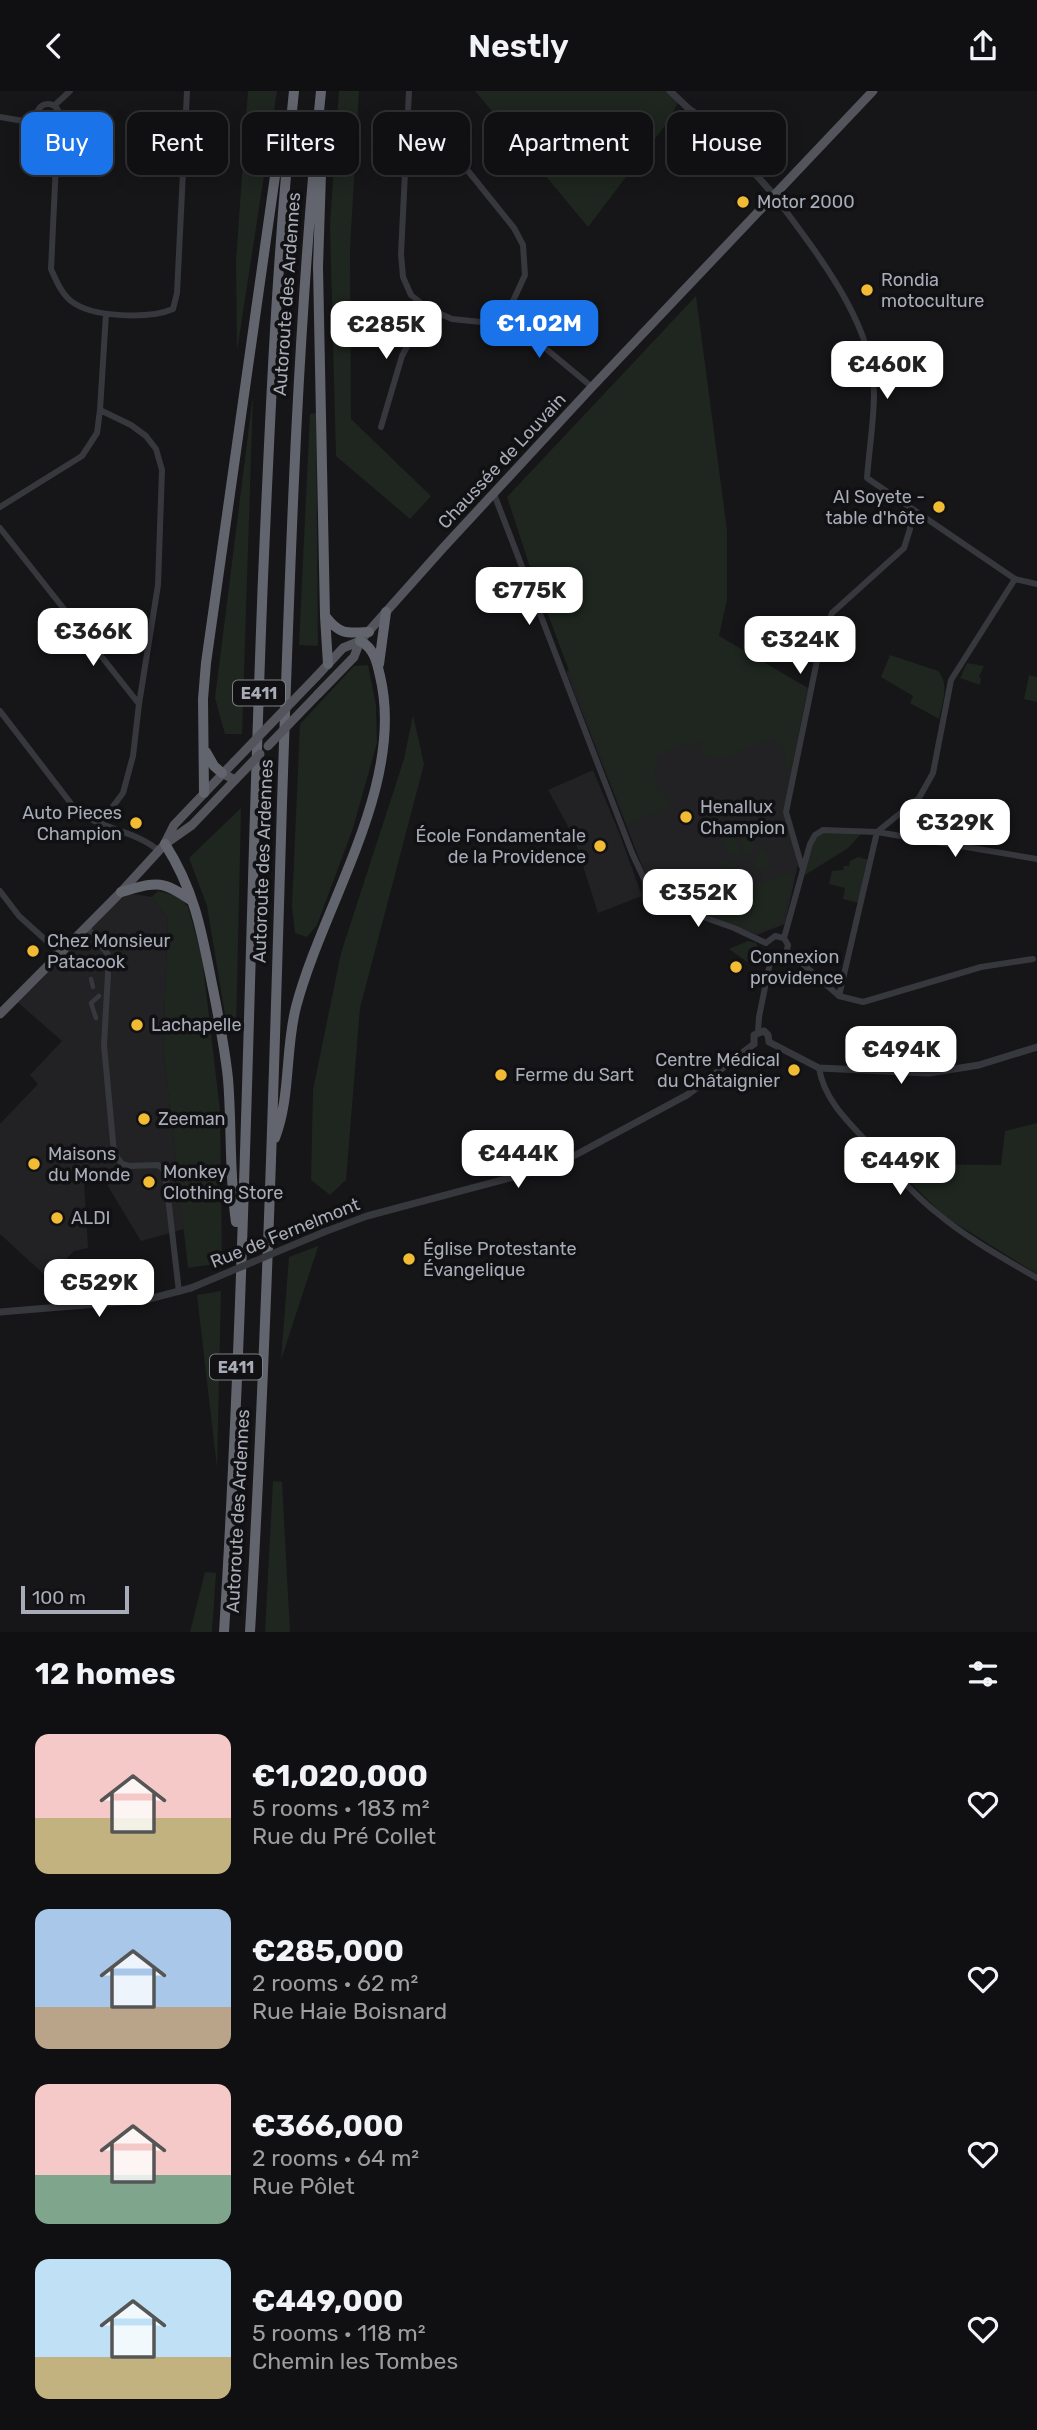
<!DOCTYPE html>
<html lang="en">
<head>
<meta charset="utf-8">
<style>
  :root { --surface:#101012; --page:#19191b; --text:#f1f3f6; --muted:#9c9d9f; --line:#303032; --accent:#1a73e8 }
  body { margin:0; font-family:Rubik,sans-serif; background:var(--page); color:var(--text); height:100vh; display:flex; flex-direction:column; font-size:26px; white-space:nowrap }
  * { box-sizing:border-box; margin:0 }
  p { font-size:23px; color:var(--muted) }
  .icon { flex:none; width:38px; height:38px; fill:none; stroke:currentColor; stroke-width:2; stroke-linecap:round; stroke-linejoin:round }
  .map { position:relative; height:1541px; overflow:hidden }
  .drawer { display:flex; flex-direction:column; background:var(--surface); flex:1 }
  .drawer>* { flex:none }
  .hud { position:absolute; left:21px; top:21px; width:996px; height:63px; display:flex; gap:14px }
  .scale { position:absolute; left:21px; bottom:18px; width:108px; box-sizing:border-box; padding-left:7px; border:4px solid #a8acb8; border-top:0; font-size:19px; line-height:24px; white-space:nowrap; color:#a8acb8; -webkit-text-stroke:5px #111113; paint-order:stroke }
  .price { position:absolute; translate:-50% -60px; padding:0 16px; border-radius:14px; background:#fff; color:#222; font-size:23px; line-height:46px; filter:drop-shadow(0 2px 4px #0008) }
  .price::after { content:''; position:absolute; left:50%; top:42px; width:21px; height:16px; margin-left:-10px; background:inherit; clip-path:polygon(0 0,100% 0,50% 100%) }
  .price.on { background:var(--accent); color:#fff }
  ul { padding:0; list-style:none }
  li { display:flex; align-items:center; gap:21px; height:175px; padding:0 35px }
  li span { display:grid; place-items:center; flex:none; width:196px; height:140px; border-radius:14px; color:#555 }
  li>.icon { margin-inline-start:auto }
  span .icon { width:84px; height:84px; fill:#fffc; stroke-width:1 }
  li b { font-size:30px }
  h2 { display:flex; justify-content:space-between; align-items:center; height:84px; padding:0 35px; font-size:30px }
  .chip { padding:0 24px; border-radius:14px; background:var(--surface); box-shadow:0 4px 18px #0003,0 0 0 2px var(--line); font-size:24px; line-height:63px }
  .chip.on { background:var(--accent); color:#fff }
  header { display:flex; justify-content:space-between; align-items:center; height:91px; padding:0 35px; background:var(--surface); font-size:32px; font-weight:600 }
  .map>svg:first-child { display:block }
  .built { fill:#222225 }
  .green { fill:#1e261f }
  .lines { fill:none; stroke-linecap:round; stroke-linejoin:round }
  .pedestrian { stroke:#37383d; stroke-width:4.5 }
  .minor { stroke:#37383d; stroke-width:6 }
  .tertiary { stroke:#37383d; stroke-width:7 }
  .primary { stroke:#53545c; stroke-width:9 }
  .motorway { stroke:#63656e; stroke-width:10 }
  .tertiary-bridge { stroke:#37383d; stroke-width:7 }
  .primary-bridge { stroke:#53545c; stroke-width:9 }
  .poi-dot { fill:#f2bb34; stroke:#111113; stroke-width:2.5 }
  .labels { text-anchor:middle; stroke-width:7; stroke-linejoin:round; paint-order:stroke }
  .shield { fill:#111113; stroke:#7b7e86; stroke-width:2 }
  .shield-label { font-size:16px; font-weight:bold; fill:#a8acb8 }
  .poi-label { font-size:18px; fill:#a8acb8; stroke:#111113; text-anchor:start }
  .street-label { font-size:18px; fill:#a8acb8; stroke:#111113 }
</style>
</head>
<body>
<header><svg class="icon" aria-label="back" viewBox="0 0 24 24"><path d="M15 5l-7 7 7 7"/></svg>Nestly<svg class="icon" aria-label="share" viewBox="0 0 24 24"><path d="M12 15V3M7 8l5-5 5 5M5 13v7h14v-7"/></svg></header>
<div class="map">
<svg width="1037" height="1541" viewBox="0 0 1037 1541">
  <rect width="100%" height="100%" fill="#161618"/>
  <path class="built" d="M610,557L803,621L784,718L798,773L785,833L757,844L653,803L567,583V580Z
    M593,679L620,744L642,805L598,822L574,746L548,699Z
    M121,801L152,806L168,828L163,957L184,1138L141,1150L105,1090L84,1091L88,1157L74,1160L48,1187L0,1143V1033L38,993L30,984L62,950L14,908Z"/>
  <path class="green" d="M248,0H277L237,260L236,169Z
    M339,0H359L350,159L351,328L431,405L410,428L336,365L330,134Z
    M475,0H670L679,10L667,32L588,136Z
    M696,205L727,439V509L719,545L808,597L792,674L786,679L785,662L778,650C749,644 734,677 703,664L700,651L679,655L657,665L655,687L657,697L665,703L670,715L627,734L529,473L507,406Z
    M253,304L242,643H225L215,607Z
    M316,322L318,555L299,554L310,323Z
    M890,564L938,580C950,593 942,613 939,628L910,612L913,605L881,586Z
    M967,572L984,575L979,586L981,587L980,594L960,587Z
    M368,574L376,614L377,652L353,737L317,834L307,846L295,842L292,816L300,633L354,575Z
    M1029,584L1037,586V611L1024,608Z
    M413,624L424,673L360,917L346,1089L330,1104L311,1089L313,999L341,862L404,668Z
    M241,717L236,939L226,930L207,815L189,767Z
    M748,732L755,754L751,763L746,765L736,736Z
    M732,738L743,766C727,768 724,755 719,742Z
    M824,740L861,743L848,757L805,784L802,780L816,746Z
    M764,759L770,775L753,781L760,760Z
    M858,766L869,769L859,812L843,808L845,797L829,793L832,780L843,779L844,775H849L850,770Z
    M728,768L746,783L730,789L723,770Z
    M790,782L794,783L783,830L757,842L690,817Z
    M158,800L179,805L188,816L202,866L220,1019L222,1172L188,1177L163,957L168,828L152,806Z
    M748,850L756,852L761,862L747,871L729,858Z
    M1037,1032V1183L944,1125L892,1073L1001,1074L1005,1040Z
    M318,1155V1156L281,1269L289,1166Z
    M221,1200L217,1377L197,1204Z
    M273,1390L282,1391L290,1541H265Z
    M205,1481L216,1482L212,1541H190Z"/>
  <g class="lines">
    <path class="pedestrian" d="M91,888L93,896
      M96,927L91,912L99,905"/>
    <path class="minor" d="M37 24a11 11 0 1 1 22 0a11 11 0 1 1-22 0Z
      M55,14L70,0
      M0,26L35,32L40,29
      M58,30L51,178C56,189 61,202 71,210C92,227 150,228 173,218L177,202L187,0
      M408,43L435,47L452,60L514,137L523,154L525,184L513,210L503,222L481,231L452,228L427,217L411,204L403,186L401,163L409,0
      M774,104C814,159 874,231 874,302C874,330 869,359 867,387L1015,488L1037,493
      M503,222L592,296
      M100,319L131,334L146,345L156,358L162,379L158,494L139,613
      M381,336L402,265L427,217
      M494,403L632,762L651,803L656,809L734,837L766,852
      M0,416L82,365L97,342L100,319L106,223
      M0,437L139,613L133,665L123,702L99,734
      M0,620L76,719C102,739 135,739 159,760
      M877,741L919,707L933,682L951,589L1015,488
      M802,776L786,721L821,550L832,522L904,457L910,438L911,419
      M0,800L19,825L60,862
      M87,836L109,865L104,954L114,1062L122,1073L129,1075L158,1074L165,1080L179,1201
      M784,847L810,753L815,744L823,739L877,741L1037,768
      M766,852L775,845L784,847
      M788,860L839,905L863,911L981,876L1033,868
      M771,867L779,868L786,863L788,854L784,847
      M839,905L877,741
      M758,941L759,926L771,867
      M819,977C824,1008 847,1030 868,1052C890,1076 912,1102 937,1122C968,1148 1003,1167 1037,1187"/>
    <path class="tertiary" d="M670,0L688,17L725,44L743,69L774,104
      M754,953V944L764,940L768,944L769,951L819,977L929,982L979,974L1037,956
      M324,1141L367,1125L555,1075L687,1004L754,953
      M0,1221L145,1209L191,1197"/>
    <path class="primary" d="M316,586L343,557L360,550
      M318,603L354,566L360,550L443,457L592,296L873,0
      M165,752L174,734L234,671
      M0,923L121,801L165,753L192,734L235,689L222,682"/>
    <path class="motorway" d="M318,68L321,82L318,176L325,525L328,573
      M326,526C340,544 347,542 369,541
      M379,573L386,521
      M206,661L214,675L222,682
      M204,702L203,608L206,572L277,71L286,52
      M165,753C196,802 202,843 213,898C219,928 225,958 228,988C232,1036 229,1084 236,1131
      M121,801C157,791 161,788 192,810
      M275,1047C291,1005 285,958 296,916C323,813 406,693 380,585C377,571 374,557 360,550
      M224,1541C246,1190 249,838 263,487C270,325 277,162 294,0
      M250,1541C266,1265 274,988 282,712C290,474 297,237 321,0"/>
    <path class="tertiary-bridge" d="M191,1197L324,1141"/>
    <path class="primary-bridge" d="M268,655L318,603
      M234,671L316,586
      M235,689L260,663"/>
  </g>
  <g class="poi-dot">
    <circle cx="743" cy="111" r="7"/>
    <circle cx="867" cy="199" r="7"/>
    <circle cx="939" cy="416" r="7"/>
    <circle cx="686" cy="726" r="7"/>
    <circle cx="136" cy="732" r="7"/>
    <circle cx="600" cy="755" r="7"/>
    <circle cx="33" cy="860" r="7"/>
    <circle cx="736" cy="876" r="7"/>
    <circle cx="137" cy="934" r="7"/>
    <circle cx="794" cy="979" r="7"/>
    <circle cx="501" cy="984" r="7"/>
    <circle cx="144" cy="1028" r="7"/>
    <circle cx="34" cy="1073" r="7"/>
    <circle cx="149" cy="1091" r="7"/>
    <circle cx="57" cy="1127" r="7"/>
    <circle cx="409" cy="1168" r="7"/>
  </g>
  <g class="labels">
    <g class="shield">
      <rect x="233" y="589.5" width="52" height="25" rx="5"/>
      <rect x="210" y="1263.5" width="52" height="25" rx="5"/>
    </g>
    <g class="shield-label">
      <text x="259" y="608">E411</text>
      <text x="236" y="1282">E411</text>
    </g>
    <g class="poi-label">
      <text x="757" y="117">Motor 2000</text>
      <text x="881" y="195">Rondia<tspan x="881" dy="21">motoculture</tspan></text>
      <text x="925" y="412" text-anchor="end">Al Soyete -<tspan x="925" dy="21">table d'hôte</tspan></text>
      <text x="700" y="722">Henallux<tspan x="700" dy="21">Champion</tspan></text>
      <text x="122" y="728" text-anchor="end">Auto Pieces<tspan x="122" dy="21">Champion</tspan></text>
      <text x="586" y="751" text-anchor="end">École Fondamentale<tspan x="586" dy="21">de la Providence</tspan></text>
      <text x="47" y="856">Chez Monsieur<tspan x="47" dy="21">Patacook</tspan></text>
      <text x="750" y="872">Connexion<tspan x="750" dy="21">providence</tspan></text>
      <text x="151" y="940">Lachapelle</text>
      <text x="780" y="975" text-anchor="end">Centre Médical<tspan x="780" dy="21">du Châtaignier</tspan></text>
      <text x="515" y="990">Ferme du Sart</text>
      <text x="158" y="1034">Zeeman</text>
      <text x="48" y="1069">Maisons<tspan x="48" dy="21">du Monde</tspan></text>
      <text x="163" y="1087">Monkey<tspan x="163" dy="21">Clothing Store</tspan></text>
      <text x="71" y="1133">ALDI</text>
      <text x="423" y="1164">Église Protestante<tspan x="423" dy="21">Évangelique</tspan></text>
    </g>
    <g class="street-label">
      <text transform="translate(287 203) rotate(-86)" y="6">Autoroute des Ardennes</text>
      <text transform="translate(502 370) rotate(-47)" y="6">Chaussée de Louvain</text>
      <text transform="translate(263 770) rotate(-88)" y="6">Autoroute des Ardennes</text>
      <text transform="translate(285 1142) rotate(-22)" y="6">Rue de Fernelmont</text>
      <text transform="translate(238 1420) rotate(-87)" y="6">Autoroute des Ardennes</text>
    </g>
  </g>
</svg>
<div class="scale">100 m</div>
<b class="price on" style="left:539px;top:269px">€1.02M</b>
<b class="price" style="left:386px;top:270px">€285K</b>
<b class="price" style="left:887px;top:310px">€460K</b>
<b class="price" style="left:529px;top:536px">€775K</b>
<b class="price" style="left:93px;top:577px">€366K</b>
<b class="price" style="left:800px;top:585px">€324K</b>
<b class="price" style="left:955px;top:768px">€329K</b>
<b class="price" style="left:698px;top:838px">€352K</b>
<b class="price" style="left:901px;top:995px">€494K</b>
<b class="price" style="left:518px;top:1099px">€444K</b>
<b class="price" style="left:900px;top:1106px">€449K</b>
<b class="price" style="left:99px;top:1228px">€529K</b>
<div class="hud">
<a class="chip on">Buy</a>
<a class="chip">Rent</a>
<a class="chip">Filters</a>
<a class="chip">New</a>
<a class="chip">Apartment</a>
<a class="chip">House</a>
</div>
</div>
<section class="drawer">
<h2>12 homes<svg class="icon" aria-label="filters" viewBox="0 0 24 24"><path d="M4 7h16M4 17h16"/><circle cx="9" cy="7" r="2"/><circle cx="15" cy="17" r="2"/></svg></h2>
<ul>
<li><span style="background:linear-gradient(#f6c9c9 60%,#c2b280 0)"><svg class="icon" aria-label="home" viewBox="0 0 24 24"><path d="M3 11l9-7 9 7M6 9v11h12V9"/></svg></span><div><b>€1,020,000</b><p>5 rooms · 183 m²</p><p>Rue du Pré Collet</p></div><svg class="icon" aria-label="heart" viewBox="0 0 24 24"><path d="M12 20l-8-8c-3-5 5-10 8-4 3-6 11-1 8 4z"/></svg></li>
<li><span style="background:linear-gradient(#a9c7e8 70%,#b9a48a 0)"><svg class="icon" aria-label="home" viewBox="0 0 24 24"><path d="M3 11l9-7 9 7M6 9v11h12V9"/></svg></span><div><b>€285,000</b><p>2 rooms · 62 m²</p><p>Rue Haie Boisnard</p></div><svg class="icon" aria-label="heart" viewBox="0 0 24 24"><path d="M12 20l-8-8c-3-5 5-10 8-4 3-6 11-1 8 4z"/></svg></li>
<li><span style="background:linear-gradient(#f6c9c9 65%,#7fa58c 0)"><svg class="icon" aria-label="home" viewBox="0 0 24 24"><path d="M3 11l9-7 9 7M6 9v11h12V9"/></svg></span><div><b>€366,000</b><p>2 rooms · 64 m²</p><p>Rue Pôlet</p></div><svg class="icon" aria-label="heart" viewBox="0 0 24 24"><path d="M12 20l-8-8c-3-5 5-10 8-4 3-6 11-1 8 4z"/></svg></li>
<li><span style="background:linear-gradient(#bfe0f5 70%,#c2b280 0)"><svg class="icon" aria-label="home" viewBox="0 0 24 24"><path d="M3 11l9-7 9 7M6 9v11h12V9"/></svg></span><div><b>€449,000</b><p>5 rooms · 118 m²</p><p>Chemin les Tombes</p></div><svg class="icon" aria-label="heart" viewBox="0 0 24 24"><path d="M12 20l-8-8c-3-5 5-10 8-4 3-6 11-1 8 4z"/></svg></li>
</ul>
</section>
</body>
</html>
